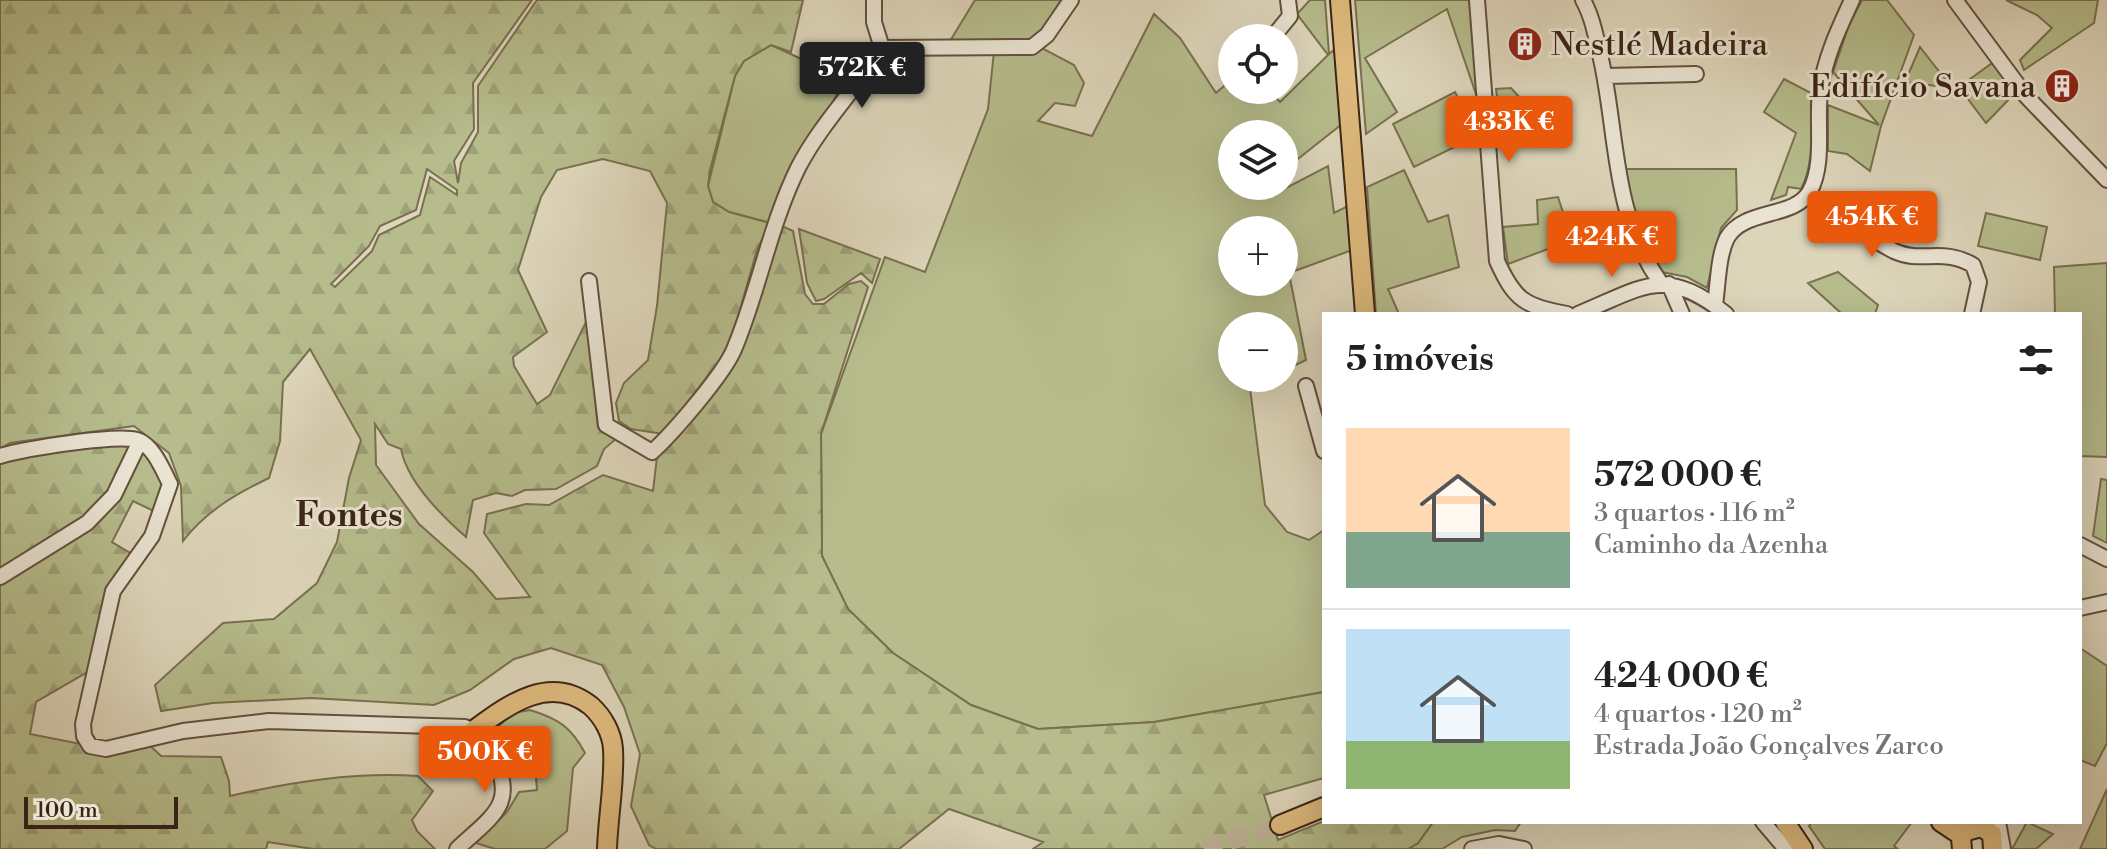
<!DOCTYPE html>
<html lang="pt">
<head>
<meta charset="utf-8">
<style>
  :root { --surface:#fff; --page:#f2f2f2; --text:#202124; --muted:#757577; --line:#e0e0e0; --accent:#ea580c }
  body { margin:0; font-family:"Libre Bodoni",serif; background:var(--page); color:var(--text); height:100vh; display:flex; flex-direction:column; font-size:30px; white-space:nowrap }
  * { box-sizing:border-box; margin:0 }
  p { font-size:26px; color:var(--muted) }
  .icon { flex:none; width:44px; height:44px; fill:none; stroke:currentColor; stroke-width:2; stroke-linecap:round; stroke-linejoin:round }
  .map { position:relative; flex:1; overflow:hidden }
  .side { position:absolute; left:1322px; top:312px; width:760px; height:512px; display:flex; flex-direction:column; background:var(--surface); border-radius:0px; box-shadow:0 8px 32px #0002 }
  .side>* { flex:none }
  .buttons { position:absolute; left:1218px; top:24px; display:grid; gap:16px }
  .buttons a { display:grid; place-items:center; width:80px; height:80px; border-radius:50%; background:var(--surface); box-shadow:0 8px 32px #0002; font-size:40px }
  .scale { position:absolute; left:24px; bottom:20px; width:154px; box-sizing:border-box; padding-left:8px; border:4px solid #3c2414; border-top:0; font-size:22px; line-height:28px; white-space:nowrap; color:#3c2414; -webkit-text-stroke:6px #eae4d3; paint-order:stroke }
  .price { position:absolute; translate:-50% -68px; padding:0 18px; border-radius:8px; background:var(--accent); color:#fff; font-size:26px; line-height:52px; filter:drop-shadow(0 2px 4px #0008) }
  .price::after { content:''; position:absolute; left:50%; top:48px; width:24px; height:18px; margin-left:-12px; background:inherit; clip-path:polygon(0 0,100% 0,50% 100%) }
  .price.active { background:#222; color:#fff }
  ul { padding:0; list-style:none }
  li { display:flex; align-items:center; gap:24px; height:200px; padding:0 24px }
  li+li { border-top:2px solid var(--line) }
  li span { display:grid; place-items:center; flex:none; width:224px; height:160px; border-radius:0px; color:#555 }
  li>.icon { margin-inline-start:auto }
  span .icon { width:96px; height:96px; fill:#fffc; stroke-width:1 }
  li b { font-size:34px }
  h2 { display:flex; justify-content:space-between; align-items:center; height:96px; padding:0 24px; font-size:34px }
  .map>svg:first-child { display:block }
  .green { fill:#b6bc8c; stroke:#797050; stroke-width:2; fill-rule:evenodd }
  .forest { fill:url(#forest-firs); stroke:#797050; stroke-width:2; fill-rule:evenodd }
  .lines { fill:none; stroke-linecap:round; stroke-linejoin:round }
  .major-tunnel { stroke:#beb29a; stroke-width:18; stroke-dasharray:18 9; stroke-linecap:butt }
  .minor-casing { stroke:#64503e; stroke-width:18 }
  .major-casing { stroke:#3c2414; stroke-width:22 }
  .minor { stroke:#eae4d3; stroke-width:14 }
  .major { stroke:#dfbb7e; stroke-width:18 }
  .labels { text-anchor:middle; stroke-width:6; stroke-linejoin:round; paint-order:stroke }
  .poi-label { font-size:32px; fill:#3c2414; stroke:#eae4d3; text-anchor:start }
  .neighbourhood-label { font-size:34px; font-weight:bold; fill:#3c2414; stroke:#eae4d3 }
</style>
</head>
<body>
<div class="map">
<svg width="2107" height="849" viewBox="0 0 2107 849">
  <defs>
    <pattern id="forest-firs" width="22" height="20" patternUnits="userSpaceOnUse" patternTransform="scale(2)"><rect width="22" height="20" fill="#b6bc8c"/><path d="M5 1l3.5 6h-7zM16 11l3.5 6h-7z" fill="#9da178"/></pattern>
  </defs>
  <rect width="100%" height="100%" fill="#ded6bb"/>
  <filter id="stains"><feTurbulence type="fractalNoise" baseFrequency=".0025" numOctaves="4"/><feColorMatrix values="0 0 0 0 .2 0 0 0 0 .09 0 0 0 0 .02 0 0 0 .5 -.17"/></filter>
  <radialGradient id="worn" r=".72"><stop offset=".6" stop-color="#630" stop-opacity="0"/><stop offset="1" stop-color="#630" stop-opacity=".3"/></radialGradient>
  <path class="green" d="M975,0H1065L1031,43L950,41Z
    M1310,0H1325L1329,54L1335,49L1342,124L1284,170V134H1232V186H1265L1269,197L1328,166L1334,213L1350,205L1355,249L1289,273L1306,360L1284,371V326H1232V378H1270L1250,388L1265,505L1287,532L1309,540L1324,530V692L1154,722L1038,729L971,705L893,653L848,609L822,556L821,434L885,257L925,272L988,109L994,51L1033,52L1042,48L1074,65L1084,83L1075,106L1055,103L1038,121L1092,136L1154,14L1180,38L1216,93L1232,79V90H1269L1280,102L1328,55L1297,14ZM1232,230H1284V282H1232Z
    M1355,0H1473L1482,112L1447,9L1365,58L1397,112L1366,134Z
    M1862,0H1887L1914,35L1881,126L1870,171L1847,154L1828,151V105L1879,125L1833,72L1849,25Z
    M2006,0H2098L2094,23L2024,70L2020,60L2052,28L2037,15Z
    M771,45L845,79L770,223L729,212L713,202L708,186L735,76L744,61Z
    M1920,47L1948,83L1944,87L1905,82Z
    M1995,61L2015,93L1986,123L1959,87Z
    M1784,79L1811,93C1810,124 1816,161 1801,189L1788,187L1786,195L1771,200L1796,133L1764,112Z
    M1511,88L1520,98L1522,117L1500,120L1496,89Z
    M1455,92L1477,136L1414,167L1393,124Z
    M1622,169H1736L1737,210L1721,228L1707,288L1687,277L1662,272L1634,220Z
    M1404,170L1428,222L1448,215L1459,267L1388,289L1399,314H1376L1367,187Z
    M1558,197L1572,240L1508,264L1503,227L1538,224L1537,200Z
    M1986,213L2047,227L2040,260L1978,246Z
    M2107,263V457L2080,456V314H2055L2054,267Z
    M1838,272L1878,305L1875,314H1842L1808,283Z
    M2101,479L2107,480V543L2093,536Z
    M2080,648L2107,666V743L2095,766L2080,760Z
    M530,710C559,719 571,727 585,753L573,768L567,831L545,849H495L476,843L507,812L519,792L537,790L535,765L520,763L519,752L506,735L492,732L513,713Z
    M2107,789V849H2080Z
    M1433,822H1521L1515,831L1495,830L1462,837L1442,849H1408L1418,843Z
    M1812,822H1912L1894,846L1898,849H1825L1809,826Z
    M2027,822L2053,834L2036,849H2012Z"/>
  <path class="forest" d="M0,0H532L473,83L474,129L454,161L458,183L461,163L478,132V86L537,0H803L791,52L771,45L744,61L735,76L710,170L708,186L713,202L729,212L770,223L757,250L729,348L663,434L631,429L619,421L616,403L624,383L648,360L657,306L667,203L650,171L603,159L557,170L541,197L518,270L547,332L513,357L514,366L537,404L550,395L587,320L598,428L616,439L604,449L597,466L556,489L525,490L512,496L496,493L473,500L466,537C442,516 407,481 401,449L388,444L375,424L376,465L419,524L473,572L496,599L530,597L484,533L487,514L526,504L549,505L603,475L653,491L657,457L674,440L741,350L782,226L793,231L805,294L813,304H824L849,284L861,281L868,287L821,434L822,556L848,609L893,653L971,705L1038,729L1155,722L1324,692V778L1264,795L1278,840L1324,821L1433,822L1418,843L1408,849H1033L1043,842L949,809L899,849H656L649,845L631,806L640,754L624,707L602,665L551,648L514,659L470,690L434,705L311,698L213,703L161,711L155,685L223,623L274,619L317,583L337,542L349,478L361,440L310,349L283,382L280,441L269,478C236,494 206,511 183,541L181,486L169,453L134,426L10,443L0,449ZM427,169L457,190V195L430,177L420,215L379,235L372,251L335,287L331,284L369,246L380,226L416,210Z
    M799,229L880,259L872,283L861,273L824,299L816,301L807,283Z
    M140,441L170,484L162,515L133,501L112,542L137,557L113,591L96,667L36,702L30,734L106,749L143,739L161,756L221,757L229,781L230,796C291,782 354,772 418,776L433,791L412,820L417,831L435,849H313L268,842L266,849H0V456Z"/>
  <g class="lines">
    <path class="major-tunnel" d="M1204,849L1280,825"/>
    <g class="minor-casing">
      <path id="minor" d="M874,0V22L882,48
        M1477,0L1497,261C1515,301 1525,306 1567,314
        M1583,0C1593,18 1596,38 1601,59C1618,136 1612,214 1660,282
        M1955,0L2026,96L2107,180
        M1272,38L1290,16L1288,0
        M882,48L1032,47L1047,35L1071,0
        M1605,76L1696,74
        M1809,194C1837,211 1864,236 1894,251C1922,264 1941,247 1973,265L1979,282L1972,314
        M589,281L606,425L652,452C672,434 726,372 735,347C759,289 770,225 798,168C820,125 856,89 882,48
        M1669,284L1682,314
        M1715,305C1718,285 1718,256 1727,238C1744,208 1795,219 1810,191C1825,163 1816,123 1820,93C1824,60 1838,30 1852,0
        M1578,314C1644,287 1663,265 1726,314
        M1306,386L1324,451
        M0,456C24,449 115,434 137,440C153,445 163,470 170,484L152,536L113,591L83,724L84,736L90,746L106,749L183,731L269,721L465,727C479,732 485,742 492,754C519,804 492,816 457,849
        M2080,545L2107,559
        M0,577L87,523L114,495L140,441
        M2080,608L2107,602
        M1763,822L1786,849
        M1998,822L2003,849
        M1472,849L1499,844L1524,849"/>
    </g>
    <g class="major-casing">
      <path id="major" d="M1340,0L1365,314
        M474,730C508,705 550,673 591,706C603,717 612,733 613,749C615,782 608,816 607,849
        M1785,822L1803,849
        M1941,822L1962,836
        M1280,825L1324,807
        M1962,849L1961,838L1966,831L1981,827L1992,834L1993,849"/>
    </g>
    <use href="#minor" class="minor"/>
    <use href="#major" class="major"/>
  </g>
  <defs>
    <g id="building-disc" transform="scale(1.8)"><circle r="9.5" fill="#8f2418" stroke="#eae4d3"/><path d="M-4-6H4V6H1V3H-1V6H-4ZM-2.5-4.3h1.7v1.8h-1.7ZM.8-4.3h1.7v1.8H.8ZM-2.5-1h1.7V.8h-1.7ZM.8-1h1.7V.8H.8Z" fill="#fff"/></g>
  </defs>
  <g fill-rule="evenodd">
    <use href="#building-disc" x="1525" y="44"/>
    <use href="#building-disc" x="2062" y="86"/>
  </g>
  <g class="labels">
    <g class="poi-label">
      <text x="1551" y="55">Nestlé Madeira</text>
      <text x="2036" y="97" text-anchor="end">Edifício Savana</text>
    </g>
    <g class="neighbourhood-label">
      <text x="349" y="526">Fontes</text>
    </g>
  </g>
  <rect width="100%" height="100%" filter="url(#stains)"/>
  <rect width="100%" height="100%" fill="url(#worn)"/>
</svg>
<div class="buttons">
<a><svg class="icon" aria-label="locate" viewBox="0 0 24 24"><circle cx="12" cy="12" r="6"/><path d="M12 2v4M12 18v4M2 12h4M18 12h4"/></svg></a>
<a><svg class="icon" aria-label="layers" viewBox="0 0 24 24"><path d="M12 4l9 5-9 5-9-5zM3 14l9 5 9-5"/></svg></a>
<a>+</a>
<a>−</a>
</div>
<div class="scale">100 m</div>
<b class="price active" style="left:862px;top:110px">572K €</b>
<b class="price" style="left:1509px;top:164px">433K €</b>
<b class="price" style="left:1872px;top:259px">454K €</b>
<b class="price" style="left:1612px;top:279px">424K €</b>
<b class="price" style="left:485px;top:794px">500K €</b>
<section class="side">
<h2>5 imóveis<svg class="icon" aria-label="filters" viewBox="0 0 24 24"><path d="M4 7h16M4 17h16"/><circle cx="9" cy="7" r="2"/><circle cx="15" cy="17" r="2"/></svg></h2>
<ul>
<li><span style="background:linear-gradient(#ffd9b3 65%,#7fa58c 0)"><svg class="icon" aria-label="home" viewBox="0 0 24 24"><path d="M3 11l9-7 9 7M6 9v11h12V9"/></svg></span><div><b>572 000 €</b><p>3 quartos · 116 m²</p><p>Caminho da Azenha</p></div></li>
<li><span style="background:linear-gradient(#bfe0f5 70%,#8fb573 0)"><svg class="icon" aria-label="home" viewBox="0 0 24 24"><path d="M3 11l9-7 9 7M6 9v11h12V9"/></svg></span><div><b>424 000 €</b><p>4 quartos · 120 m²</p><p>Estrada João Gonçalves Zarco</p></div></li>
</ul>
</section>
</div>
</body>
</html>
